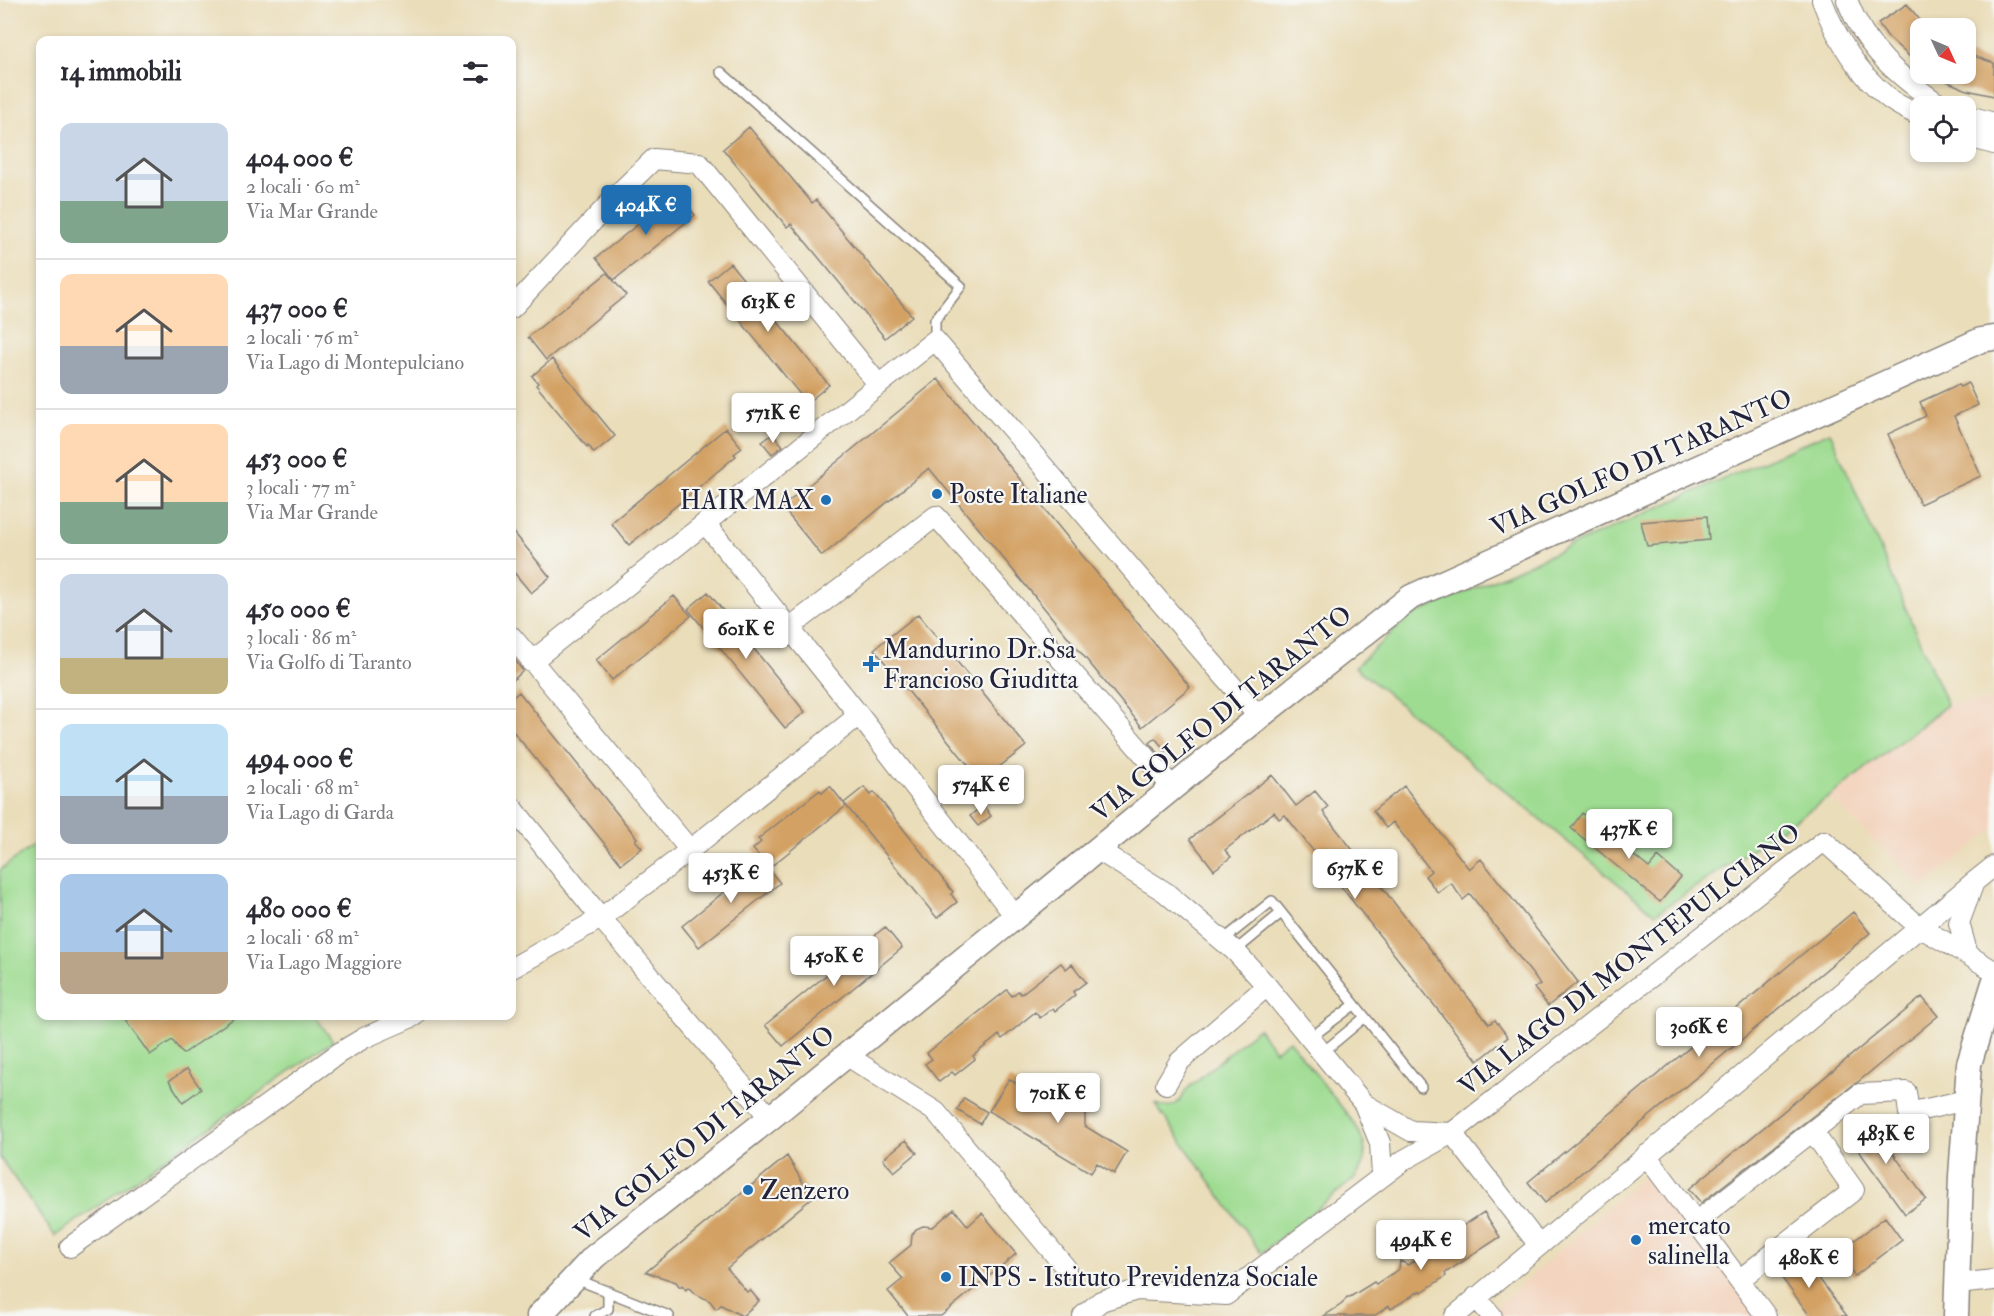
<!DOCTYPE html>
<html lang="it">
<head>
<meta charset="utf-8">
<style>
  :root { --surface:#fff; --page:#f7f7f7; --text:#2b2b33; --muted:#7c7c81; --line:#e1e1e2; --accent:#1f6fb2 }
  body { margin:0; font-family:"IM FELL Double Pica",serif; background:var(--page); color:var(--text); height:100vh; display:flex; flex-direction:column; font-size:22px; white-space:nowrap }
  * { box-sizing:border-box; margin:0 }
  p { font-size:20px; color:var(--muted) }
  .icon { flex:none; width:33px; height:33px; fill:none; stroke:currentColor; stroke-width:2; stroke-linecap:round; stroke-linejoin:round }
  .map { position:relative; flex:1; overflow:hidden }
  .details { position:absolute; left:36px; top:36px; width:480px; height:984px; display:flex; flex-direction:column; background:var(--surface); border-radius:12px; box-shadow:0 3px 9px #0003 }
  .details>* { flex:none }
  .needle { width:39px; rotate:134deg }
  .buttons { position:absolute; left:1910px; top:18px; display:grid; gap:12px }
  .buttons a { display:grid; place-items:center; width:66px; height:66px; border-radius:12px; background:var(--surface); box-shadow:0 3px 9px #0003; font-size:30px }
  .price { position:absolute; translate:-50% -51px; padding:0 14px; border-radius:6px; background:#fff; color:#222; font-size:20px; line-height:39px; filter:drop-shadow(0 2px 3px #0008) }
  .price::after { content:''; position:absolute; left:50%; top:36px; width:18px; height:14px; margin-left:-9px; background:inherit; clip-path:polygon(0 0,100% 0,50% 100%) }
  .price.selected { background:var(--accent); color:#fff }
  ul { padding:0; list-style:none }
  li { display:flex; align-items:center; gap:18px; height:150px; padding:0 24px }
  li+li { border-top:2px solid var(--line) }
  li span { display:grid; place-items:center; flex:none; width:168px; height:120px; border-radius:12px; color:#555 }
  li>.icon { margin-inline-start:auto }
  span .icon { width:72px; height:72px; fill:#fffc; stroke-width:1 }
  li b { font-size:26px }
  h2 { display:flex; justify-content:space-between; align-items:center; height:72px; padding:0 24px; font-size:26px }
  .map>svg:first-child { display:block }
  .built { fill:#f3d4be }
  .green { fill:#9edc91; stroke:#607f66; stroke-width:1.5 }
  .building { fill:#d3a163 }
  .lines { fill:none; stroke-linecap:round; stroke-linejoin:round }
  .service-casing { stroke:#86807a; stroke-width:12 }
  .minor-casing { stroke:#86807a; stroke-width:22 }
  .tertiary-casing { stroke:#86807a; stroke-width:27 }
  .service { stroke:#fff; stroke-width:9 }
  .minor { stroke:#fff; stroke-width:20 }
  .tertiary { stroke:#fff; stroke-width:24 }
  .poi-dot { fill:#1f6fb2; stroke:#f6f6f2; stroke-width:2 }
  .labels { text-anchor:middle; stroke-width:4.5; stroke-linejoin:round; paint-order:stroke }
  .street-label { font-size:26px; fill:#22223b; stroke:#f6f6f2 }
  .poi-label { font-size:26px; fill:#22223b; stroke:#f6f6f2; text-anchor:start }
</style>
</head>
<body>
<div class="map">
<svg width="1994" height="1316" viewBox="0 0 1994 1316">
  <rect width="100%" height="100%" fill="#f6f6f2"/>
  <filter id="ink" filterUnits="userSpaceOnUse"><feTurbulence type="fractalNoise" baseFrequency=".0167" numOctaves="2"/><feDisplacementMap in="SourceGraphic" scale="12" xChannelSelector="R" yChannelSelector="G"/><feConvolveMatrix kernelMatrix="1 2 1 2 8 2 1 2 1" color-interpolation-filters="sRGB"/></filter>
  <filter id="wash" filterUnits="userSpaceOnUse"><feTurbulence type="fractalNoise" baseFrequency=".008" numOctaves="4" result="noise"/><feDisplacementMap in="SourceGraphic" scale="24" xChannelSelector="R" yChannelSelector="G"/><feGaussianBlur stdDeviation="1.35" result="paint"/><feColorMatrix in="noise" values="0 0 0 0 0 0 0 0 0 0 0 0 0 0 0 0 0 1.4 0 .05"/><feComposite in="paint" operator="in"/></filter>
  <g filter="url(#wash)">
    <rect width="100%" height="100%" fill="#eaddb9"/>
    <path class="built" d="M1994,701V829L1923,887L1829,797L1947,705Z
      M1649,1171L1757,1316H1500L1494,1309Z"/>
    <path class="green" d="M1830,432L1947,705L1829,797L1655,914L1355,667L1409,617Z
      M40,841V1016H315L333,1041L55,1236L0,1158V870Z
      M1258,1028L1275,1051L1289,1040L1354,1123C1367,1143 1370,1159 1354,1179L1261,1253L1155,1104C1171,1110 1180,1105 1186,1090Z"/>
    <g id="blocks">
      <path class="building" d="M1907,4L1920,20V66L1888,37L1878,23Z
        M1965,53L1994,63V96L1967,90L1930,74H1965Z
        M749,127L812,203L816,200L912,316L885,338L791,224L787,227L723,149Z
        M677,193L695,215L614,280L596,258Z
        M730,263L829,385L807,403L708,281Z
        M607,273L626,295L546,360L528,337Z
        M552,359L615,436L594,453L588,445L587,447L536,385L538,383L532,376Z
        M938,379L1190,687L1142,727L929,468L822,556L782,507Z
        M1968,383L1978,405L1954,416L1981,476L1920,504L1888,434L1926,416L1920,402L1959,384L1960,387Z
        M726,428L742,448L734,454L736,456L629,545L611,523Z
        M773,434L783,446L772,454L762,442Z
        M1707,516L1709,540L1647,546L1641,522Z
        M512,530L550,577L531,593L512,570Z
        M708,592L805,712L785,728L688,609Z
        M674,596L691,616L612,680L596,660Z
        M918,614L1026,746L981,781L874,649Z
        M515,660L523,671L512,681V663Z
        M519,692L637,838L635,840L642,848L621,864L512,730V698Z
        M1155,738L1166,751L1160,755L1150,743Z
        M1272,775L1296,806L1315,791L1328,807L1323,812L1489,1024L1495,1020L1508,1037L1478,1061L1285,815L1279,819L1274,812L1225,850L1231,857L1214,870L1190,839Z
        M830,786L846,806L769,868L753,849L761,842L758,839L820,790L822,793Z
        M1404,786L1469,869L1481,859L1578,982L1548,1006L1534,988L1540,984L1470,894L1463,900L1451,883L1438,893L1425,876L1431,871L1393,822L1386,828L1373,811Z
        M864,787L871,795L874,792L953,892L951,894L957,902L937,918L844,803Z
        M983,805L991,816L978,826L970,816Z
        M1582,813L1649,868L1658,857L1681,877L1660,902L1571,828Z
        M762,861L780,883L699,947L682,926Z
        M1853,912L1870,933L1545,1203L1528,1182Z
        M885,927L902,948L783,1046L765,1025Z
        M1061,963L1066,969L1072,964L1086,982L1073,992L1075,995L1055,1011L1053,1008L1040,1018L1035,1012L1002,1039L999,1035L973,1056L975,1059L955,1075L952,1072L939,1082L925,1064L932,1059L927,1053L1007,990L1012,996L1018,991L1021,994Z
        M1922,997L1938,1016L1858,1082L1853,1085L1701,1203L1689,1189Z
        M122,1016H237L183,1054L172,1040L150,1055Z
        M187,1069L201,1089L183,1102L169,1081Z
        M1009,1079L1039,1098L1051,1088L1060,1083L1075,1082L1089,1087L1079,1102L1085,1111V1126L1127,1152L1114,1174L1097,1163L1091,1173L989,1111Z
        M964,1098L987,1112L980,1124L957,1110Z
        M1867,1117L1926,1199L1905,1214L1845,1132Z
        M906,1140L917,1153L894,1172L883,1159Z
        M787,1156L812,1198L727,1268L747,1292L750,1290L759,1301L742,1316L721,1305L716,1309L710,1301L694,1293L688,1287L686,1290L682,1285L680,1287L676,1282L646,1272Z
        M954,1209L968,1226L982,1213L1016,1254L941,1316H908L888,1291L903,1279L889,1263L911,1245L912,1235L916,1229L923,1226L933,1227Z
        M1484,1212L1500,1237L1445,1273L1446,1276L1422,1292L1421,1290L1391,1309L1389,1306L1374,1316H1324L1342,1304L1347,1297H1350L1374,1282L1376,1284L1399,1269L1400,1261L1408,1265L1431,1250L1429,1248Z
        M1885,1217L1902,1240L1855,1276L1838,1253Z
        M1800,1253L1847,1316H1810L1776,1270Z"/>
    </g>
  </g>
  <g filter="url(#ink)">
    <use href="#blocks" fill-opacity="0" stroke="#86807a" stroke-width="1.5"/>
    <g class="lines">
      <g class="service-casing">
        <path id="service" d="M721,72L961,286L935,320V340
          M1222,941L1272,901L1421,1087
          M1235,951L1281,913
          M1310,1038L1354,1005
          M1322,1053L1364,1018
          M576,1279L669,1316
          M595,1316L608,1309V1291"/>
      </g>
      <g class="minor-casing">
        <path id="minor" d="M1822,0C1836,38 1856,71 1887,97C1896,105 1909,110 1920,116
          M1847,0C1866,50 1899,77 1942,106
          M1965,115L1994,123
          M1965,136L1994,144
          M512,308L620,192L654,159L699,163L879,385
          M705,523L859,715L1015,916
          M789,628L936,516L1173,788
          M512,637L690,850
          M531,662L935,340L1259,717
          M512,807L601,918L770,1118
          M1098,850L1165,892L1235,951L1267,986L1364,1104L1380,1143L1382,1176
          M1994,866L1974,882L1959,923L1968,955L1994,971
          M512,968L601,918L690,850L859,715
          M846,1055L936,1112L1066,1268
          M1166,1084L1179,1062L1267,986
          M1364,1104L1411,1131L1452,1133
          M1452,1133L1538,1244
          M1646,1155L1766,1316
          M1696,1222L1860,1094L1906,1092L1909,1113L1966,1100
          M70,1247L339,1053L364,1038L414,1016
          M1739,1280L1854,1190L1813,1132
          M1957,1284L1994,1280
          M1476,1297L1492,1316
          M1083,1316L1101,1301L1137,1290L1226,1295L1404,1160L1452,1133L1824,841L1919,927L1968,955
          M1455,1316L1974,882"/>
      </g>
      <g class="tertiary-casing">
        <path id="tertiary" d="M539,1316L594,1257L770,1118L1259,717L1411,597L1981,340L1994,338
          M1956,1316L1961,1176L1969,1064L1994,983"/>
      </g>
      <use href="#service" class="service"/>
      <use href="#minor" class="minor"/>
      <use href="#tertiary" class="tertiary"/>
    </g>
  </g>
  <g class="poi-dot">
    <circle cx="937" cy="494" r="6"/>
    <circle cx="826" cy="500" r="6"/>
    <path d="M868 655h6v6h6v6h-6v6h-6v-6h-6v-6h6z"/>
    <circle cx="748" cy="1190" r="6"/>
    <circle cx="1636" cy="1240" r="6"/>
    <circle cx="946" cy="1277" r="6"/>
  </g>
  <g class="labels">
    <g class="street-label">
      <text transform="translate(1641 462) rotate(-24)" y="9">VIA GOLFO DI TARANTO</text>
      <text transform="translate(1221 713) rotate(-39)" y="9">VIA GOLFO DI TARANTO</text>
      <text transform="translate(1629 959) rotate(-38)" y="9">VIA LAGO DI MONTEPULCIANO</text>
      <text transform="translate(704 1133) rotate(-39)" y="9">VIA GOLFO DI TARANTO</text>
    </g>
    <g class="poi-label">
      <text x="949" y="503">Poste Italiane</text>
      <text x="814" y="509" text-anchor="end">HAIR MAX</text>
      <text x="883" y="658">Mandurino Dr.Ssa<tspan x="883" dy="30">Francioso Giuditta</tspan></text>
      <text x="760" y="1199">Zenzero</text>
      <text x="1648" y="1234">mercato<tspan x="1648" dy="30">salinella</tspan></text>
      <text x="958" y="1286">INPS - Istituto Previdenza Sociale</text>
    </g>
  </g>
</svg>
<div class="buttons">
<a><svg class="needle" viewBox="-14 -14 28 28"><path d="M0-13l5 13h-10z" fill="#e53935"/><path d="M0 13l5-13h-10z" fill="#7c7c81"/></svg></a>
<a><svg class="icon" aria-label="locate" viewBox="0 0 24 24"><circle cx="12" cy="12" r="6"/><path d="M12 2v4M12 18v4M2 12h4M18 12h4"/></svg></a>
</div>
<b class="price selected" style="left:646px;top:236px">404K €</b>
<b class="price" style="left:768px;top:333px">613K €</b>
<b class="price" style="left:773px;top:444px">571K €</b>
<b class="price" style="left:746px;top:660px">601K €</b>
<b class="price" style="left:981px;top:816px">574K €</b>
<b class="price" style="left:1629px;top:860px">437K €</b>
<b class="price" style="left:1355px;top:900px">637K €</b>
<b class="price" style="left:731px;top:904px">453K €</b>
<b class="price" style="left:834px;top:987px">450K €</b>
<b class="price" style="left:1699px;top:1058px">306K €</b>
<b class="price" style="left:1058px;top:1124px">701K €</b>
<b class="price" style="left:1886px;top:1165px">483K €</b>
<b class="price" style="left:1421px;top:1271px">494K €</b>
<b class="price" style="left:1809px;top:1289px">480K €</b>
<section class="details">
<h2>14 immobili<svg class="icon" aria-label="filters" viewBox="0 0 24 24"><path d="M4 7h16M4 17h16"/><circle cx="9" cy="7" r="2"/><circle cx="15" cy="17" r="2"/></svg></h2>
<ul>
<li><span style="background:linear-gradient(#c9d6e8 65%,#7fa58c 0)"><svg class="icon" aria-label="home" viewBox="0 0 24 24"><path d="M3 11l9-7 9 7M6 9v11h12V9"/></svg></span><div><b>404 000 €</b><p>2 locali · 60 m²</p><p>Via Mar Grande</p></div></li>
<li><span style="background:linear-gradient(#ffd9b3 60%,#9aa5b1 0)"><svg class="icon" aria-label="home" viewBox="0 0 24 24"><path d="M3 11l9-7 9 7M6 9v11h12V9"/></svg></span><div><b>437 000 €</b><p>2 locali · 76 m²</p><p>Via Lago di Montepulciano</p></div></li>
<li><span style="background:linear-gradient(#ffd9b3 65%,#7fa58c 0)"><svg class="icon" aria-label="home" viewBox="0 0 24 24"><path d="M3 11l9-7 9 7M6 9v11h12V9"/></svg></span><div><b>453 000 €</b><p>3 locali · 77 m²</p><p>Via Mar Grande</p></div></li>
<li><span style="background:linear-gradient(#c9d6e8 70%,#c2b280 0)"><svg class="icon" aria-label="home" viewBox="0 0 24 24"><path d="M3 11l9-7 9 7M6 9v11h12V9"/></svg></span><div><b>450 000 €</b><p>3 locali · 86 m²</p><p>Via Golfo di Taranto</p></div></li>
<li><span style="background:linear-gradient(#bfe0f5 60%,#9aa5b1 0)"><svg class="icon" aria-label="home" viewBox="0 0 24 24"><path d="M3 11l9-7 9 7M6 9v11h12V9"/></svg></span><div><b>494 000 €</b><p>2 locali · 68 m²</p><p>Via Lago di Garda</p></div></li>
<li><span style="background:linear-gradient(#a9c7e8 65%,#b9a48a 0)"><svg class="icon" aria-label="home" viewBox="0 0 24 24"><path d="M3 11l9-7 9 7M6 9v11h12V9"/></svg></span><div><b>480 000 €</b><p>2 locali · 68 m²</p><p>Via Lago Maggiore</p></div></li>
</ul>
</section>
</div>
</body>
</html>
